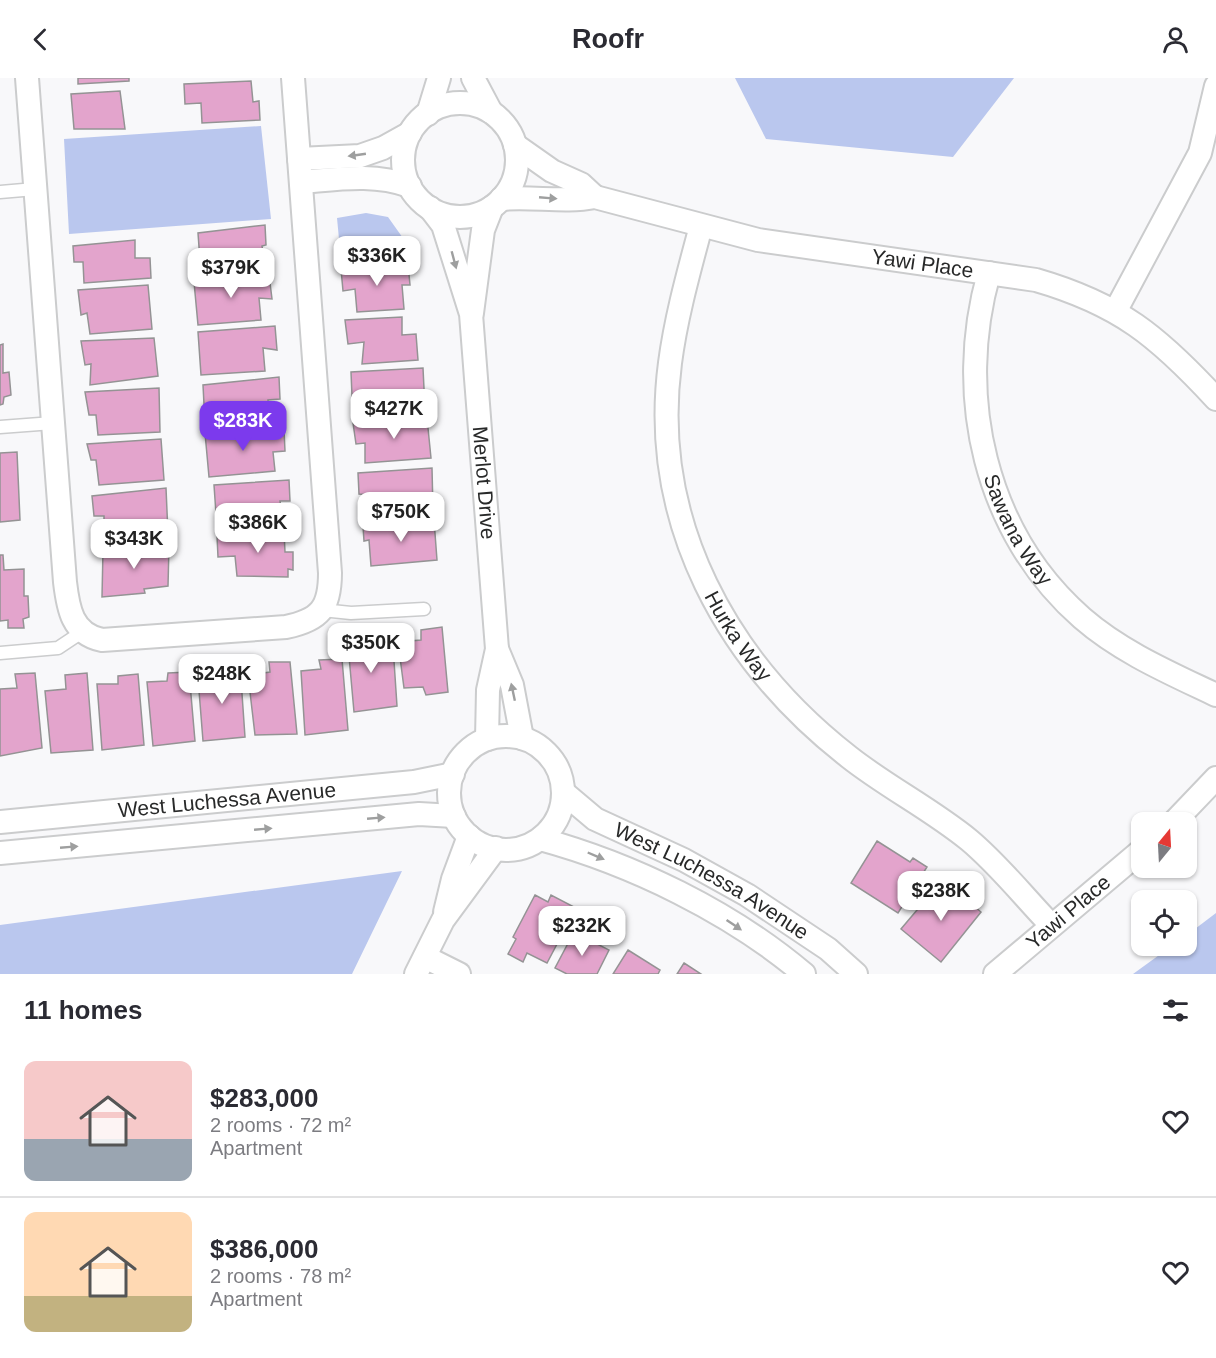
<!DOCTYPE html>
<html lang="en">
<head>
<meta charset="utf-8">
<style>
  :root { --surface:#fff; --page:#f7f7f7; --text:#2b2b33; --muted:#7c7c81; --line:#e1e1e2; --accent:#7c3aed }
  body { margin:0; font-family:Helvetica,sans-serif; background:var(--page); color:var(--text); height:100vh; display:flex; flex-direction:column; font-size:22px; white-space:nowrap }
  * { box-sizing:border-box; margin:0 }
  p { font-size:20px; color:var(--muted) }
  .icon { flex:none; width:33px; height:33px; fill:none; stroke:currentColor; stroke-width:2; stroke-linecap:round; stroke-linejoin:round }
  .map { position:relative; height:896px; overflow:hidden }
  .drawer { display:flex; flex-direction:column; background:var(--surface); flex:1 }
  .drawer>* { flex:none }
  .needle { width:39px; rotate:18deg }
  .buttons { position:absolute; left:1131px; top:734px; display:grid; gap:12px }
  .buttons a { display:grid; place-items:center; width:66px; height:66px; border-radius:12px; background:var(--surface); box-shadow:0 2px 4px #0004; font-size:30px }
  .price { position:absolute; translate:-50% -51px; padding:0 14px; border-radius:12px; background:#fff; color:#222; font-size:20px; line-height:39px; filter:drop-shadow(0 2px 3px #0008) }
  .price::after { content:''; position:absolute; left:50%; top:36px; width:18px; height:14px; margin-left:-9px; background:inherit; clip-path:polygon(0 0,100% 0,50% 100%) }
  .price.current { background:var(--accent); color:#fff }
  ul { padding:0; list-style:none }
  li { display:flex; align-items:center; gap:18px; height:150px; padding:0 24px }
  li+li { border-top:2px solid var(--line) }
  li span { display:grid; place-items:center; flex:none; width:168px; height:120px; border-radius:12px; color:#555 }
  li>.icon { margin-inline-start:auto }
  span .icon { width:72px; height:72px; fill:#fffc; stroke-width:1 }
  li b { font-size:26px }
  h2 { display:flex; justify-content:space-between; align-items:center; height:72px; padding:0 24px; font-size:26px }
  header { display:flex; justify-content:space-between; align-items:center; height:78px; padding:0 24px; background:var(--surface); font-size:27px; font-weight:800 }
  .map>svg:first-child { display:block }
  .green { fill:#bac7ee }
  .building { fill:#e3a4cc; stroke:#949394; stroke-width:1.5 }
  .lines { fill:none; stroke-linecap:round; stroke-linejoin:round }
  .service-casing { stroke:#cbcccd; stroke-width:15 }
  .minor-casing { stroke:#cbcccd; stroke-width:26 }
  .service { stroke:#fff; stroke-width:12 }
  .minor { stroke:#fff; stroke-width:22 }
  .oneway { fill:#9e9f9f }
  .labels { text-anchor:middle; stroke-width:5; stroke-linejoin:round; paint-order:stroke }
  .street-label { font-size:21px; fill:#282929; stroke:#fff }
</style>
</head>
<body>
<header><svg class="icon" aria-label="back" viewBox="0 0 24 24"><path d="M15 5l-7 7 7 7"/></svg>Roofr<svg class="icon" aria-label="person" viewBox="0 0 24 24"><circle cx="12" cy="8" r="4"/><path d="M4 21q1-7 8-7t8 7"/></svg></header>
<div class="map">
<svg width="1216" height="896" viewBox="0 0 1216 896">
  <rect width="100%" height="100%" fill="#f8f8fa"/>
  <path class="green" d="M735,0H1014L953,79L766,61Z
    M261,48L271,141L69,156L64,61Z
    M366,135L388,139L415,177L341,182L337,140Z
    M402,793L352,896H0V847Z
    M1216,835V896H1133L1173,867H1186L1187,857Z"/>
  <path class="building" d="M78,0H129V3L78,6Z
    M251,3L253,24L259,23L260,42L202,45L201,25L185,26L184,6Z
    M120,13L125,51H74L71,16Z
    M265,147L266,167L262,168L266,191L201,197L198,155Z
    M135,162V180H150L151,200L84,205L83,184H74L73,168Z
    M408,186L410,207H402L404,231L357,234L355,211L343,213L341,191Z
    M269,197L272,221L259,220L261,242L198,247L194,204Z
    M148,207L152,251L90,256L87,235L81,237L78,212Z
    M402,239V257L416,256L418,282L362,286L364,264L348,266L345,242Z
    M275,248L277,272L263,270L265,293L201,297L198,254Z
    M154,260L158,298L90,307L91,286L85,287L81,263Z
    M3,266V295L9,294L11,317L4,319L3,326L0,327V267Z
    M423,290L425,331L363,335L361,315L352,318L351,294Z
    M279,299L280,321L268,322L270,343L205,346L203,307Z
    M159,310L160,354L98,357L96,337H89L85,314Z
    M427,340L431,380L365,385V365L356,366L353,345Z
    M284,352L285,373L273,374L275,393L209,399L205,355Z
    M161,361L164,402L99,407L96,382H91L87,366Z
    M17,374L20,442L0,444V375Z
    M432,390L433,432L370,439L369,417L359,416L358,395Z
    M289,402L290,423H280L283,445L217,450L214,407Z
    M166,410L168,456L104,460V438H94L92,418Z
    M434,442L437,482L371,488L369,462L364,463L363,448Z
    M284,453L285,474H293V492L288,491V499L237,498L235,478L218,479L217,458Z
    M169,468L168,508L144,511L145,515L102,519L103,472Z
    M0,477H3L4,492L24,491V518H28L29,539L23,541L24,550H8V542L0,543Z
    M442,549L448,614L426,617L423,609L404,610L398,564L421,562V552Z
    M347,556H372L374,569L393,568L397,628L354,634Z
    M342,581L348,652L305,657L301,593L321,591L319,582Z
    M269,584H290L297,656L255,657L248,597L270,594Z
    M240,587L245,659L203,663L198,600L218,599V595H224V588Z
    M189,594L195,663L153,668L147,604L167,603L168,595Z
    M35,595L42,670L0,678V611L17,610L15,596Z
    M87,595L93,672L51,675L45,613L66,611L65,597Z
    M138,596L144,667L102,672L97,606H118V598Z
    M877,763L910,784L913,780L927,789L898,835L851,805Z
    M939,806L958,822L962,818L981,834L941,884L901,851Z
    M535,817L548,824L551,817L576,830L547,885L527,875L523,884L508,876L516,861L513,859Z
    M574,854L609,872L597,896H567L555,890Z
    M628,872L660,892L658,896H613Z
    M684,885L701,896H677Z"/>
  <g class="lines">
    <g class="service-casing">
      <path id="service" d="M0,114L35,111
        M0,349L53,345
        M322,532L351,535L424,531
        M0,575L58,570L82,554"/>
    </g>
    <g class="minor-casing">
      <g id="minor">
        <path d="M27,0L65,504C68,530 72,556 102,562L286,549C320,542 330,530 330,495L293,0"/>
        <path d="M473,0L491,34"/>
        <circle cx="460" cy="82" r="57"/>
        <path d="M428,36L439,0"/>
        <path d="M515,67L552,93L581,106L595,119"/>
        <path d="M299,81L360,78L383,70L410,55"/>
        <path d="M301,104C339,101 373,95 410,108"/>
        <path id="s1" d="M501,121C533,118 564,125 595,119L758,162L1036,202C1119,226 1158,258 1216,321"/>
        <path id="s2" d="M430,130L443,147L471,236L497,571L488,612L487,661"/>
        <path id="s3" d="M701,148C689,193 676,239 670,285C649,444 727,584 849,679C887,709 931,731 969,762C999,787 1024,819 1051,847"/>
        <path id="s4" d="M989,195C954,318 985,455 1082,540C1121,574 1170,595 1216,617"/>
        <path d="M1116,232L1200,75L1216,8"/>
        <path d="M472,235L483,152L492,129"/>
        <path d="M497,571L512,607L522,660"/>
        <circle cx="506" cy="715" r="57"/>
        <path id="s5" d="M563,714L595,741L684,782L747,817L828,871L856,896"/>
        <path id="s6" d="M0,744L414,704L453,696"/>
        <path d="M1174,744L1216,700"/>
        <path d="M540,761C632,786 731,834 804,896"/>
        <path d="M0,775L419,736L454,738"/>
        <path d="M445,834L453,801L469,758"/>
        <path d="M425,879L459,896"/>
        <path d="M416,896L443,842L496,770"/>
        <path id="s7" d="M995,896L1142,772"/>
      </g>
    </g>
    <use href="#service" class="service"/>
    <use href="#minor" class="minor"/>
  </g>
  <defs><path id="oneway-solid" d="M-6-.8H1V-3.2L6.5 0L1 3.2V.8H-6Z" transform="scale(1.5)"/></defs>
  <g class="oneway">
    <use href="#oneway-solid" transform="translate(357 77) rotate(172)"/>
    <use href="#oneway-solid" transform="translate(548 120) rotate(5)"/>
    <use href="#oneway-solid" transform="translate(454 182) rotate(75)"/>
    <use href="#oneway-solid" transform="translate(513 614) rotate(-102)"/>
    <use href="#oneway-solid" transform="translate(376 740) rotate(-5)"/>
    <use href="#oneway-solid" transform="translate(263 751) rotate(-5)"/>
    <use href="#oneway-solid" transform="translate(69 769) rotate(-5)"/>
    <use href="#oneway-solid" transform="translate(596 778) rotate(23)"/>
    <use href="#oneway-solid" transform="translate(734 847) rotate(34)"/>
  </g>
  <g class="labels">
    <g class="street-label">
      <text dy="7" stroke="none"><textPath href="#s1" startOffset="429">Yawi Place</textPath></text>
      <text dy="7" stroke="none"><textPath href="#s2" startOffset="284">Merlot Drive</textPath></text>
      <text dy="7" stroke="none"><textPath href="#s4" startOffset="266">Sawana Way</textPath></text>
      <text dy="7" stroke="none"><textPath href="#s3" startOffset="429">Hurka Way</textPath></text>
      <text dy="7" stroke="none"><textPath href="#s6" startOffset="228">West Luchessa Avenue</textPath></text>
      <text dy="7" stroke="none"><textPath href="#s5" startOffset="174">West Luchessa Avenue</textPath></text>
      <text dy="7" stroke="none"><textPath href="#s7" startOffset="96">Yawi Place</textPath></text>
    </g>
  </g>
</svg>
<div class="buttons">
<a><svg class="needle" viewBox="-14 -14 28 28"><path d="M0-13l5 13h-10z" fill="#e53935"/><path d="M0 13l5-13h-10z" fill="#7c7c81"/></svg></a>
<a><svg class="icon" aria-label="locate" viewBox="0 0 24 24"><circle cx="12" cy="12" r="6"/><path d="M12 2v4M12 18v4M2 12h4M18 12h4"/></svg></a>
</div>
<b class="price" style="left:377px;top:209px">$336K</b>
<b class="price" style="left:231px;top:221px">$379K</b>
<b class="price" style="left:394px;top:362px">$427K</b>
<b class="price current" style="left:243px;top:374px">$283K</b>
<b class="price" style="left:401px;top:465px">$750K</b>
<b class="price" style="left:258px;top:476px">$386K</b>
<b class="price" style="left:134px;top:492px">$343K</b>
<b class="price" style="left:371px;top:596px">$350K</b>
<b class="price" style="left:222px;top:627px">$248K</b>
<b class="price" style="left:941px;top:844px">$238K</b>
<b class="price" style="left:582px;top:879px">$232K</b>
</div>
<section class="drawer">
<h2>11 homes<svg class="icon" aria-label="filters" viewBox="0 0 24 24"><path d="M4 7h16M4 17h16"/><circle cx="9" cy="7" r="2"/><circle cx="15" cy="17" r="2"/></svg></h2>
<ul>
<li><span style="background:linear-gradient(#f6c9c9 65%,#9aa5b1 0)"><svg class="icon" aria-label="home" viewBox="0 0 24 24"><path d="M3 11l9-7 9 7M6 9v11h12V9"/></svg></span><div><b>$283,000</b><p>2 rooms · 72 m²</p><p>Apartment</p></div><svg class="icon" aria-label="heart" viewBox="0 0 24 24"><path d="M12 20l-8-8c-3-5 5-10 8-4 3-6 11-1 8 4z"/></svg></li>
<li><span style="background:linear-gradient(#ffd9b3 70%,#c2b280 0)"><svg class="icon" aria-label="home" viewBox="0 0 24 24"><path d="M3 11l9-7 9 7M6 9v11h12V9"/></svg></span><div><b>$386,000</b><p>2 rooms · 78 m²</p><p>Apartment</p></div><svg class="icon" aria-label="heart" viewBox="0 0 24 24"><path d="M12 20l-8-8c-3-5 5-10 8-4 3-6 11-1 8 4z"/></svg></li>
</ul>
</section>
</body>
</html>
